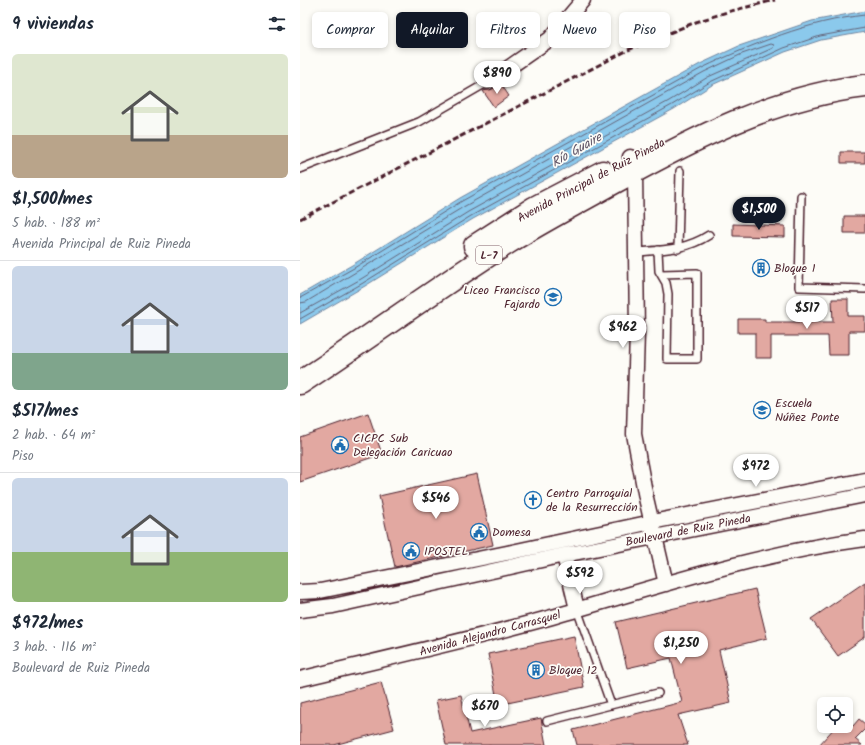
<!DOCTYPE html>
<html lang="es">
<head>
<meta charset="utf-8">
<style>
  :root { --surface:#fff; --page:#f6f6f7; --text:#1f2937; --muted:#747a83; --line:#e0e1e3; --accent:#111827 }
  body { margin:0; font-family:Kalam,sans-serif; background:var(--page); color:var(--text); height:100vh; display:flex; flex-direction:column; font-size:15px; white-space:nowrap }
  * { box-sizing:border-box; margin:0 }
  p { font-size:13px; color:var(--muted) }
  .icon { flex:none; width:22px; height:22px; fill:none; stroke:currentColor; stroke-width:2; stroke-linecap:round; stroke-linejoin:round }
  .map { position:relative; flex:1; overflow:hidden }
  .details { display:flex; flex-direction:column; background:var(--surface); width:300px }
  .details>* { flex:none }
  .top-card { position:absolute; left:12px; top:12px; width:380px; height:36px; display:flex; gap:8px }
  .controls { position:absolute; left:517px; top:697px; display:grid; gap:8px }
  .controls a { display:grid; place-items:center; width:36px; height:36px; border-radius:6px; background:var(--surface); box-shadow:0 2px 6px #0003; font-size:20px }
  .price { position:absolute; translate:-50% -34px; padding:0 9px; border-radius:14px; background:#fff; color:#222; font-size:13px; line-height:26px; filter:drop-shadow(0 1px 2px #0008) }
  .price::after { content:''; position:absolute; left:50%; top:24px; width:12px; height:9px; margin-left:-6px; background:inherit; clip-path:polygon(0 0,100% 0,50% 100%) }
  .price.on { background:var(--accent); color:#fff }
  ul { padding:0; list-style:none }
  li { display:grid; align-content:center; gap:8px; height:212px; padding:0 12px }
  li+li { border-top:1px solid var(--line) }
  li span { display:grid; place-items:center; height:124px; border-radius:6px; color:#555 }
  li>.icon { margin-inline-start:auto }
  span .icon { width:72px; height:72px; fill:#fffc; stroke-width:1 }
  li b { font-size:17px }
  h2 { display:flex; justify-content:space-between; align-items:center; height:48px; padding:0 12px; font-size:17px }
  .tag { padding:0 14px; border-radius:6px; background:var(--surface); box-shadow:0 2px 6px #0003; font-size:14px; line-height:36px }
  .tag.on { background:var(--accent); color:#fff }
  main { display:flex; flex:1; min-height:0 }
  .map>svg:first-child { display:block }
  .water { fill:#8bc9ec; stroke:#71859f }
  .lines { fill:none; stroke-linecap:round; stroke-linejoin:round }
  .shore { stroke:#646378; stroke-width:1 }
  .building { fill:#e2a8a1; stroke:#4a1f2b }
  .service-casing { stroke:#4a1f2b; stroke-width:10 }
  .minor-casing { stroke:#4a1f2b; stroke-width:17 }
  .primary-casing { stroke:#4a1f2b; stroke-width:25 }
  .service { stroke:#fdfcf7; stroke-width:7 }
  .minor { stroke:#fdfcf7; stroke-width:14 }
  .primary { stroke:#fdfcf7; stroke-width:22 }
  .rail { stroke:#4a1f2b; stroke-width:3; stroke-dasharray:6 3; stroke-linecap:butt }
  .labels { text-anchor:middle; stroke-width:3.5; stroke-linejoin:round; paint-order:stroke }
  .shield { fill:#fdfcf7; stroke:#806168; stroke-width:1 }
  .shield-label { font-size:11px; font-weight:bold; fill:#4a1f2b }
  .street-label { font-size:12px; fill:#4a1f2b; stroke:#fdfcf7 }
  .poi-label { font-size:12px; fill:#4a1f2b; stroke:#fdfcf7; text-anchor:start }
  .water-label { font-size:13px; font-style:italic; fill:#5e5265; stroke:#fdfcf7 }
</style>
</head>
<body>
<main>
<section class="details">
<h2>9 viviendas<svg class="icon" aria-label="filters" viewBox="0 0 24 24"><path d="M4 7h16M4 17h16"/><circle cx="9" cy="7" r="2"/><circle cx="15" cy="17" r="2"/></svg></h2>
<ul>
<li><span style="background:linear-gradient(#dfe7d0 65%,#b9a48a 0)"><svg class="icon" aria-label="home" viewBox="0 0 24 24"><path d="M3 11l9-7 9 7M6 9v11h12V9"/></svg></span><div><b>$1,500/mes</b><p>5 hab. · 188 m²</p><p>Avenida Principal de Ruiz Pineda</p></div></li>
<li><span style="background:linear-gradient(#c9d6e8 70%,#7fa58c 0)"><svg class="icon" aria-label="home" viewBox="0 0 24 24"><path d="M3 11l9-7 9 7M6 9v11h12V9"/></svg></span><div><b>$517/mes</b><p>2 hab. · 64 m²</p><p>Piso</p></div></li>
<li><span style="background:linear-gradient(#c9d6e8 60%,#8fb573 0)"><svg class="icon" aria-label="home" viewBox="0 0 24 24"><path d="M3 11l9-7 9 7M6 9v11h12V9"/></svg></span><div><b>$972/mes</b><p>3 hab. · 116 m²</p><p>Boulevard de Ruiz Pineda</p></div></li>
</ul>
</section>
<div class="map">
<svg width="565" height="745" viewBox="0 0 565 745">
  <rect width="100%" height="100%" fill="#fdfcf7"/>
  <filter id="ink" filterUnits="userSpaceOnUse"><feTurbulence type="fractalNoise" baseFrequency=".025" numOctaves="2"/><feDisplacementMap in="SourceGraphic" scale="8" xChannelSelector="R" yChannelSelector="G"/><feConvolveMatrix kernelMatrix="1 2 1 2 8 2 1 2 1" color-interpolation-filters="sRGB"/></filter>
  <g filter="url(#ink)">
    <path class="water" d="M565,11V32L521,40L485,52L412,85L374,109L173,219L65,286L0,324V295L52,265L160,198L400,64L439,46L512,21Z"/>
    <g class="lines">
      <path class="shore" d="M0,298L54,268L162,201L402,68C453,44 508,21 565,15
        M0,303L6,302L56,272L165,206L404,72L442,54L471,44L474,45L473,48L408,77L369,101L168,212L61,279L0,313
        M0,319L63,283L171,216L372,105L410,82L484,48L520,36L565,28"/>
    </g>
    <path class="building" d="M201,84L209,96L194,107L183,91L192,89Z
      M541,152H565V163H541Z
      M544,216H565V233H544Z
      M433,224L485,226V237L433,236Z
      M532,299H548V316H565V331H549V355H529L528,336H471V358H455V333H438V319H465V322H533Z
      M68,413L82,454L0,482V437Z
      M177,474L193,545L95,567L79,496Z
      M565,582V637L538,656L511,619Z
      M455,589L467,638L419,650L431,703L378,715L388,745H277L273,730L382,702L371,658L327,668L316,622Z
      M274,636L284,687L198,705L188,654Z
      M81,682L94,729L34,745H0V703Z
      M161,695L170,733L241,718L246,745H146L136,700Z
      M559,719L565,724V729L555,739L562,745H519L536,726H553Z"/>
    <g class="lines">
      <g class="service-casing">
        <path id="service" d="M0,169L119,122L188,82
          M501,196L499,287L565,289
          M378,249L380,171
          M358,250L359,271L366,283L368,294L367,359H397V273L361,274
          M336,252C363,250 386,250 409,235
          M277,609L311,705
          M247,721L358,693"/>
      </g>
      <g class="minor-casing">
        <path id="minor" d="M188,82L250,39L283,0
          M330,157L335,171L337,333L334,434L346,498L366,584
          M264,555L277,609
          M0,592L20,591L207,553L352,522L565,480
          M0,610L33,606L264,555L565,495
          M0,679C84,659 169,640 252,617C355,587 459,553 565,539"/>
      </g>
      <g class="primary-casing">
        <path id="primary" d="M175,246L234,208L303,172
          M0,383C70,337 138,287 209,242C243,221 279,202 313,183C393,139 473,97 565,86"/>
      </g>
      <use href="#service" class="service"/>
      <use href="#minor" class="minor"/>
      <use href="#primary" class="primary"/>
      <path class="rail" d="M0,219L328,50L396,22L427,12L475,0"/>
    </g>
  </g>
  <defs>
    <g id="building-ring" transform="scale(0.9)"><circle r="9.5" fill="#fdfcf7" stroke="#1f6fb2" stroke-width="1.5"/><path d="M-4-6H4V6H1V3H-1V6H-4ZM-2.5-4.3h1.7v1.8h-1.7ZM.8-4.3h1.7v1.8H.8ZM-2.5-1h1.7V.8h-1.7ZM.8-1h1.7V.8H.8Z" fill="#1f6fb2"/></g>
    <g id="school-ring" transform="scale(0.9)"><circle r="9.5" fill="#fdfcf7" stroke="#1f6fb2" stroke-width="1.5"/><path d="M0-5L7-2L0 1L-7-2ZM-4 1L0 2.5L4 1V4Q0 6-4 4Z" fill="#1f6fb2"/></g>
    <g id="civic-ring" transform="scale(0.9)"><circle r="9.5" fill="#fdfcf7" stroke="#1f6fb2" stroke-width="1.5"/><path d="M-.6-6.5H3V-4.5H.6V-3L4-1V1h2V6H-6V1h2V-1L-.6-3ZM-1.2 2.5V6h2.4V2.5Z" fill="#1f6fb2"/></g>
    <g id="church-ring" transform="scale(0.9)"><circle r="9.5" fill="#fdfcf7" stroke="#1f6fb2" stroke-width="1.5"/><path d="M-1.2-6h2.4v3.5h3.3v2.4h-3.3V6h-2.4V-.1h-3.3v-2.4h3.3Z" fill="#1f6fb2"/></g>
  </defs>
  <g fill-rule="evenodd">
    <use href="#building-ring" x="461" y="268"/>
    <use href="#school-ring" x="253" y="297"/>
    <use href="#school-ring" x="462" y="410"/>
    <use href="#civic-ring" x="40" y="445"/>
    <use href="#church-ring" x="233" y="500"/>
    <use href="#civic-ring" x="179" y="532"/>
    <use href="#civic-ring" x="111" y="551"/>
    <use href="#building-ring" x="236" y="670"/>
  </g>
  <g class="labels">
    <rect class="shield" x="176" y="246" width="26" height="18" rx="3"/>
    <g class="shield-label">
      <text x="189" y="259">L-7</text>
    </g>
    <g class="street-label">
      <text transform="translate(291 180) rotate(-28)" y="4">Avenida Principal de Ruiz Pineda</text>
      <text transform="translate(388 530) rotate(-11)" y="4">Boulevard de Ruiz Pineda</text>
      <text transform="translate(190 633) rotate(-15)" y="4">Avenida Alejandro Carrasquel</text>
    </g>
    <g class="poi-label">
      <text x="474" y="272">Bloque 1</text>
      <text x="240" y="294" text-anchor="end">Liceo Francisco<tspan x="240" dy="14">Fajardo</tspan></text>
      <text x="475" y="407">Escuela<tspan x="475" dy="14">Núñez Ponte</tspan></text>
      <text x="53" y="442">CICPC Sub<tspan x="53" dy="14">Delegación Caricuao</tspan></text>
      <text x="246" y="497">Centro Parroquial<tspan x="246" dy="14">de la Resurrección</tspan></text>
      <text x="192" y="536">Domesa</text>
      <text x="124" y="555">IPOSTEL</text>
      <text x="249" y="674">Bloque 12</text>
    </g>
    <g class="water-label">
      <text transform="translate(276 149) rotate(-30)" y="5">Río Guaire</text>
    </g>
  </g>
</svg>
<div class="controls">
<a><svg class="icon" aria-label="locate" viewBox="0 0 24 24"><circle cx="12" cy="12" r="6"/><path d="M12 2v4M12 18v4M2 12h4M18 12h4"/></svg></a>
</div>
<b class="price" style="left:197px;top:95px">$890</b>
<b class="price on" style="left:459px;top:231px">$1,500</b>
<b class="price" style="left:507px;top:330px">$517</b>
<b class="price" style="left:323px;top:349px">$962</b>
<b class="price" style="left:456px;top:488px">$972</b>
<b class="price" style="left:136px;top:520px">$546</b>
<b class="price" style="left:280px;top:595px">$592</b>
<b class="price" style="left:381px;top:665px">$1,250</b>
<b class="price" style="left:185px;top:728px">$670</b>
<div class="top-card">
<a class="tag">Comprar</a>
<a class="tag on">Alquilar</a>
<a class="tag">Filtros</a>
<a class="tag">Nuevo</a>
<a class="tag">Piso</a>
</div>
</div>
</main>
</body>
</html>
